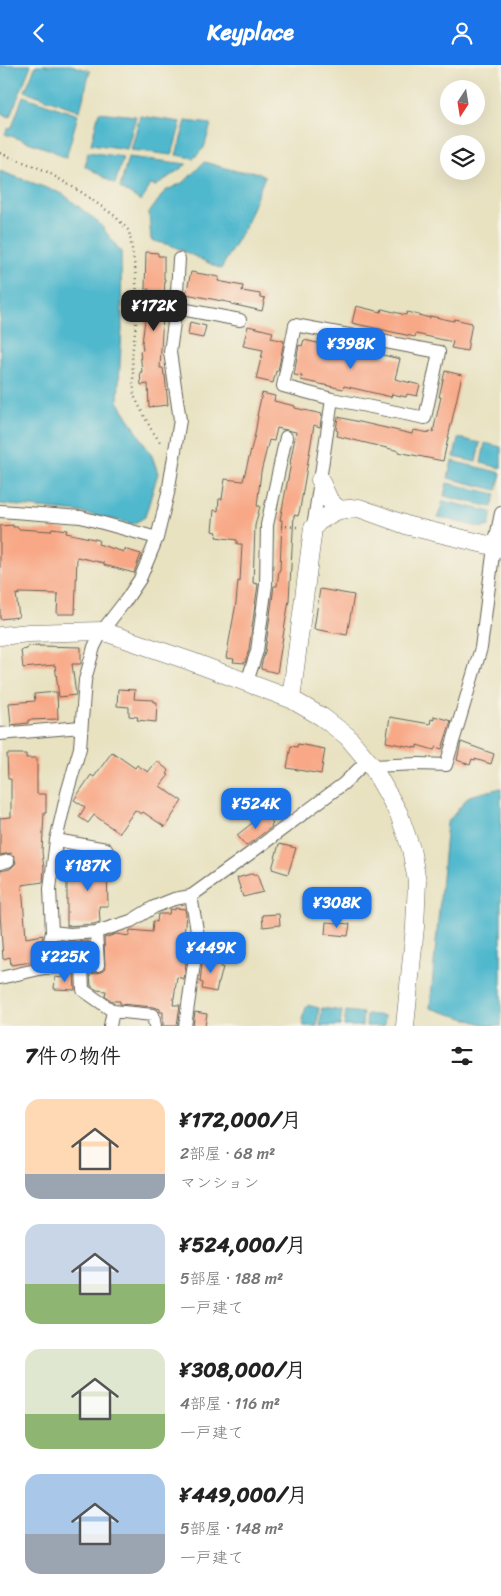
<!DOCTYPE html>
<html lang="ja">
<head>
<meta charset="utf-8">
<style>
  :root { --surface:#fff; --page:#f6f6f6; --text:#222; --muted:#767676; --accent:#1a73e8 }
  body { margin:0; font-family:Sriracha,"Klee One",sans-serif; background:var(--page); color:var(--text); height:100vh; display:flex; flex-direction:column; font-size:19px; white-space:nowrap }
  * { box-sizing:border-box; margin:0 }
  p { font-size:16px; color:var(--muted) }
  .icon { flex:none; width:28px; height:28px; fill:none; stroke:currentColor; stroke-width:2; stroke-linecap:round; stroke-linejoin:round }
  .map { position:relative; height:961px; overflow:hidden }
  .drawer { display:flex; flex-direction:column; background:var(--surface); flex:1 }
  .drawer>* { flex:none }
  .needle { width:32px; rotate:192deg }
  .buttons { position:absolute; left:440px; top:15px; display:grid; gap:10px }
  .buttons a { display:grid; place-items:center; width:45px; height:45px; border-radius:50%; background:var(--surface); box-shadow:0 5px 20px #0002; font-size:25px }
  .price { position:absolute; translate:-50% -42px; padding:0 11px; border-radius:10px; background:var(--accent); color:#fff; font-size:16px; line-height:32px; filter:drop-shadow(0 1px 2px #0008) }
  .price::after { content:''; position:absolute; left:50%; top:30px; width:15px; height:11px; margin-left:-8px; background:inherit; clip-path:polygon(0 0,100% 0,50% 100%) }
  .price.active { background:#222; color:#fff }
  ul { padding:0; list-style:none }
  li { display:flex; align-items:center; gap:15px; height:125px; padding:0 25px }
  li span { display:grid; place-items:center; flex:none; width:140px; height:100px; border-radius:15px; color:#555 }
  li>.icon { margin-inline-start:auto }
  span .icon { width:60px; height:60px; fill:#fffc; stroke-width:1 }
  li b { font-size:21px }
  h2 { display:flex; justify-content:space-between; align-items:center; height:60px; padding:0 25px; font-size:21px }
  header { display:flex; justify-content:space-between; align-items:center; height:65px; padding:0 25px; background:var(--accent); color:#fff; font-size:22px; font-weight:700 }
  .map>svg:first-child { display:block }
  .water { fill:#50b8cd; stroke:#366a74 }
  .building { fill:#f8a886 }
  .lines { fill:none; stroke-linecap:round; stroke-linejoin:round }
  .street-casing { stroke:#636156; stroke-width:14 }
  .secondary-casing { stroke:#636156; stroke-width:19 }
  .path { stroke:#636156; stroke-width:2.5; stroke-dasharray:1 4; stroke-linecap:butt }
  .street { stroke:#fff; stroke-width:12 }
  .secondary { stroke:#fff; stroke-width:18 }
</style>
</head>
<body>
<header><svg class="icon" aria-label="back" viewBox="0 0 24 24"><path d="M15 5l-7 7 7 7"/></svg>Keyplace<svg class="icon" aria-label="person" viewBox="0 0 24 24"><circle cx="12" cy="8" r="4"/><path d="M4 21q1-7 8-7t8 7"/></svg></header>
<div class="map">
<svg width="501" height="961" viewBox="0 0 501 961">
  <rect width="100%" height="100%" fill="#f7f3e8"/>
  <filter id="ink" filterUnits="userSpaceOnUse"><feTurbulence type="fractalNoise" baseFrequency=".02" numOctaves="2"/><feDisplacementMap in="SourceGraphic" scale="10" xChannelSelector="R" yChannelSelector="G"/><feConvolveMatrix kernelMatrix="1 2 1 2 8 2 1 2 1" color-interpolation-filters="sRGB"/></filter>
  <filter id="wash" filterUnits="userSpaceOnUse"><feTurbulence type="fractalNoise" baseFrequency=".0096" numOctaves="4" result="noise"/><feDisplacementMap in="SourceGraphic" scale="20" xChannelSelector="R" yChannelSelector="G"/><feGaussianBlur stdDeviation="1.12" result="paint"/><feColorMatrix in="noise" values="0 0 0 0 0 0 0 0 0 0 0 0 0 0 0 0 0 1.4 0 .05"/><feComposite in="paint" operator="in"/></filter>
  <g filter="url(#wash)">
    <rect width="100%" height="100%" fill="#e8e2c1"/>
    <path class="water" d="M0,0H31L10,52L0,48Z
      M36,0H71L90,6L80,46L25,26Z
      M23,31L78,50L66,93L51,85L5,69L8,63L12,62Z
      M99,47L136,51L127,84L91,79Z
      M140,51L181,57L172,90L131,85Z
      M186,56L211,59L204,83L194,93L176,90Z
      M88,87L123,92L115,119L85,101Z
      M128,92L187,99L156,121L149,120L146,129L141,136L120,123Z
      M204,97L240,107L252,106L265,111L245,161L221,204L173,181L151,175L149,148L165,126L184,117Z
      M0,106L63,129L99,158L121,187L122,263L118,336L152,391L158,408L145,452L133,459L79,447L0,439Z
      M458,373L480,378L476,397L454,392Z
      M485,378L501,382V403L481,398Z
      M452,396L501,408L497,425L448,413Z
      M447,418L496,429L492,442L444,431Z
      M443,436L492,447L489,461L483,463L438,452Z
      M501,723V961H490L430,943L447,758L469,731Z
      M307,940L319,943L317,961H304L302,954Z
      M322,943L342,946L340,961H320Z
      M346,946L363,948L362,961H344Z
      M367,949L385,951L384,961H366Z"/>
    <g id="blocks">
      <path class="building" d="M146,187L158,188V191H164V214H165L160,303H163L164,310H165L168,340L149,342L148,319L141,320L140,307H142L140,286L143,285L142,278L149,224H145Z
        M191,207L219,212L218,216L243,221L242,226L260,229V232L265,233L262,246L231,239L232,238L186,229Z
        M356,241L381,247L382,244L406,250L407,247L430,253V251L454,256V254L472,258L467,286L451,283L453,277L416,269L415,272L352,258Z
        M190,257L206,261L203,273L188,270Z
        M248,261L273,267L271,273L284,276L278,306H276L273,318L256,314L263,285L243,281Z
        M304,275L335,282L336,278L352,282V283L400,294L395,314L420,320L417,331L407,329L406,332L392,329L391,332L344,321L343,324L301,315L302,311L294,310L299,280L302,281Z
        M445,306L462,310L443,396L398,387L399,386L337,371L338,366L336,365L338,352L412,369L413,365L430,368V366L433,367L441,332H439Z
        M262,328L275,331L274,336L295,341V343L322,349L320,362L314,360L300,444L298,451L294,450L289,535L277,608L261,604V601L265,587L274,521H277L279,505H280L282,455H280L291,398H290L296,367L277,363L274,376L269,375L261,407L257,441H260L255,461L254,490L253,518L258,519L249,584L245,598L233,597L234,594L226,593L236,538L238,516L240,517L242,479H237V475L216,472L217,467L212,466L214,445L218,446L219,434H222L225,414L243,416L255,369L258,351H257Z
        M13,460V462H18V464L51,466L52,463L67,465L66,468L99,475L98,479L124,487V484L141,489L134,508L104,500V498L77,492L75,549H57L58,529L19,528V530L16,529L19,552L0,554V461Z
        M320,524L354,530L347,570L314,564Z
        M39,580V581L81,582V599H72L76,630L59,632L55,600L23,603L21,585L27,584V581Z
        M118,624L135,625L134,634L154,635V637H157L156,657L137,655L138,652L129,651V642L117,641Z
        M57,627L58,654L28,655V658L11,660L9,638L35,636L34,629Z
        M434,651L451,656L442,684L436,682L434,685L417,680V683L386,677L390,652L430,659L431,654L434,655Z
        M461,677L494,689L491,699L475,694V695L472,694L470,700L457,695Z
        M298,679L325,684L321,709L287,703L291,681L297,682Z
        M112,687L135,703L137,700L148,707L157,696L169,706L167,709L169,710L160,721L182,736L165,762L143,747L141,749L135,745L119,768L94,750L88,758L79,752L85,742L74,735L91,710L94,712Z
        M7,689H26V693H37V729H46V748H44L42,787L44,803L43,817L22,820L26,873L43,870L39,889L36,890L37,894L32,895V897L11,900L10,892L3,894L0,849V806L10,804L16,798L14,791L11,788L0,790V753L11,752V714H8Z
        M265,748L273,758L271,760L272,762L246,781L237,770Z
        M279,779L296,783L288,809L272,804Z
        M92,790L105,792L106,806H107L108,841H99L100,857L94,859L67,861V815H74V812H79L78,799H83L82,791Z
        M254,808V810L257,809L263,827L243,832L237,813Z
        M175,843L185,844L186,849L184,872H189V875L184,914L177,912L173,940H180L177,961H163V947H160V944L154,942L120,939V936H112L105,931L106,926L97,925L91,921L90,909L102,907L105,903L104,873L116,869L129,871L130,865L152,867L153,856L157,857L158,849H169L170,844L175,845Z
        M279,849L280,860L263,862L262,850Z
        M326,857L350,859L348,871L325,869Z
        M88,876L89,892L64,894L65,883L67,882V877Z
        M203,891L219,894V896L221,897L220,902H223L219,918H218L216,927L202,924L203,918L200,917Z
        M74,909L75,925L54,924L55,912L62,913V910Z
        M195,947L207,949L205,961H193Z"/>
    </g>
  </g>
  <g filter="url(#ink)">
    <use href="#blocks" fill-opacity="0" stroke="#636156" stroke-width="1"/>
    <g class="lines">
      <g class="street-casing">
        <path id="street" d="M176,243L179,194
          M295,260L439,287L425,353L332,334L283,321Z
          M0,446L81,452L157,473
          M313,463L332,334
          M247,617L257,586L266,520L267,460L286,372
          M0,669L81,662
          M372,701L419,699L446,700L481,583L494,482L501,448
          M56,775L106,784
          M0,798L8,796
          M52,867L70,869L96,867L131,856L154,842L174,834L191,831L248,790L343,719L368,695
          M82,901L83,925L113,946L153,950L155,961
          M44,903L98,900L96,867
          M0,913L44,903L52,867L50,824L56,775L67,728L80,683L85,615L94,582L102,566L126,535L140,514L157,473L168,428L180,355L170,287L176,243L240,255
          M110,961L113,946
          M185,961L198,871L191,831"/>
      </g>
      <g class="secondary-casing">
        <path id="secondary" d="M320,415L329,435L339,445
          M0,571L29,568L102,566L190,596L291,634L322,652L347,671L372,701L399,749L411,784L417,816L415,862L405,961
          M291,634L313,463L318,457L332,448L339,445L359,443L409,461L501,483"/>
      </g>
      <path class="path" d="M0,88L44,105L81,127L115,151L129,166L135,203L138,243L132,290L134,331L151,364L162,380
        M281,461L298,462"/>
      <use href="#street" class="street"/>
      <use href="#secondary" class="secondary"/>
    </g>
  </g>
</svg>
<div class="buttons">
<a><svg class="needle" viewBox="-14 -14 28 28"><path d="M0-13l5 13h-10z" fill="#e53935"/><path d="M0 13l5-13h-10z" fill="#767676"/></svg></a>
<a><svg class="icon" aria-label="layers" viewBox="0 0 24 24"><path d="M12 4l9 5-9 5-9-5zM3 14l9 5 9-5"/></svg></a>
</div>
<b class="price active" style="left:154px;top:267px">¥172K</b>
<b class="price" style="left:351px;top:305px">¥398K</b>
<b class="price" style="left:256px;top:765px">¥524K</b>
<b class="price" style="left:88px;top:827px">¥187K</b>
<b class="price" style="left:337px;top:864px">¥308K</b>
<b class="price" style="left:211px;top:909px">¥449K</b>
<b class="price" style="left:65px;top:918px">¥225K</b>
</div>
<section class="drawer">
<h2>7件の物件<svg class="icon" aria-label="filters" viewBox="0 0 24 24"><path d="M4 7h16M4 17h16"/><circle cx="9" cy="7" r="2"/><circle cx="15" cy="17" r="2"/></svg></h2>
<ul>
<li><span style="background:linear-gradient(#ffd9b3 75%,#9aa5b1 0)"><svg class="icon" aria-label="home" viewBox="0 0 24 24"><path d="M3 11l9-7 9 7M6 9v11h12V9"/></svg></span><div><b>¥172,000/月</b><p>2部屋 · 68 m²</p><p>マンション</p></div></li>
<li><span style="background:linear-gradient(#c9d6e8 60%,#8fb573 0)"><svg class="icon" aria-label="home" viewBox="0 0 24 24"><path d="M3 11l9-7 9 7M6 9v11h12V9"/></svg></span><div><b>¥524,000/月</b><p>5部屋 · 188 m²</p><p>一戸建て</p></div></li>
<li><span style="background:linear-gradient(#dfe7d0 65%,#8fb573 0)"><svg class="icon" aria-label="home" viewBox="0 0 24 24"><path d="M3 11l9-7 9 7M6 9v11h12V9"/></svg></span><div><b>¥308,000/月</b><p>4部屋 · 116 m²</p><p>一戸建て</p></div></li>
<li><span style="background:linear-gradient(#a9c7e8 60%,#9aa5b1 0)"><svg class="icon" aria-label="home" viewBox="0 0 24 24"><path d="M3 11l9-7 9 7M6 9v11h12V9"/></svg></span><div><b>¥449,000/月</b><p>5部屋 · 148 m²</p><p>一戸建て</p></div></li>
</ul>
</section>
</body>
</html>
